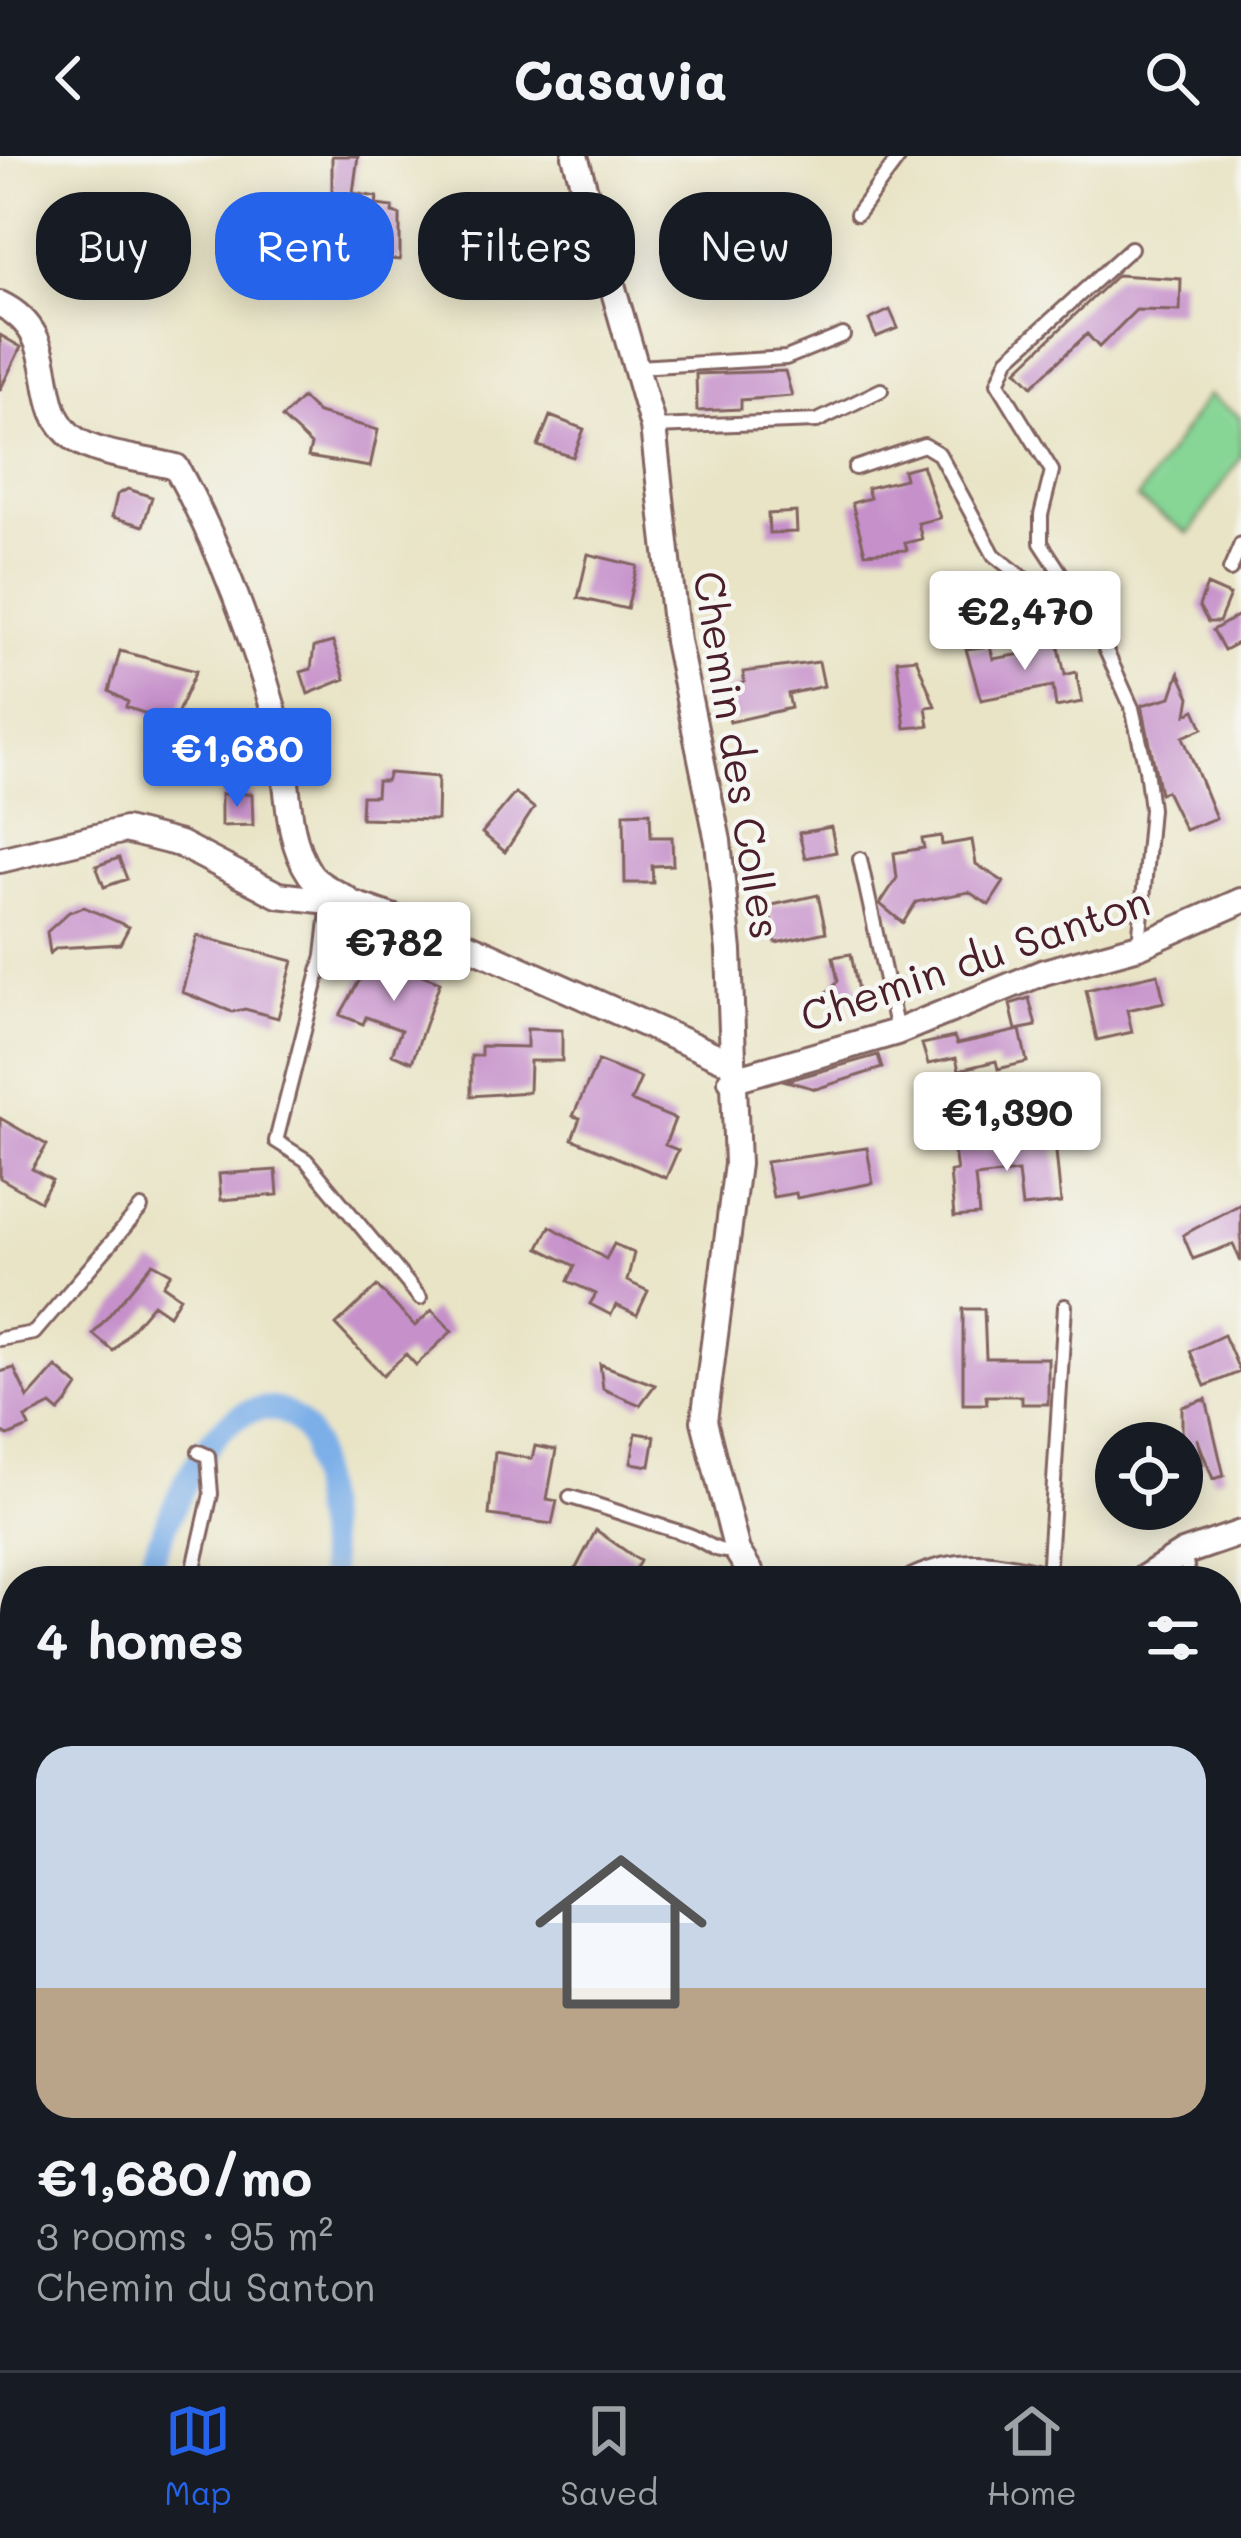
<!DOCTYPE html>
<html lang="en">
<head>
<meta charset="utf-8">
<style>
  :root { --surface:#171b24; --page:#20242c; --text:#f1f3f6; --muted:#9ea1a6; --line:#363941; --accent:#2563eb }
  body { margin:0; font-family:Mali,sans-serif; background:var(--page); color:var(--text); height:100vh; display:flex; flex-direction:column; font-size:45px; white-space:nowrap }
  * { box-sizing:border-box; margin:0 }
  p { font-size:39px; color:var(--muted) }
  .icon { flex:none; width:66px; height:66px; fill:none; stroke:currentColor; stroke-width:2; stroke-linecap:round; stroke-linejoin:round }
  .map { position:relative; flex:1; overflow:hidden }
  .drawer { position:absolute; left:0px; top:1410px; width:1242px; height:804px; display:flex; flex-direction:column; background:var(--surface); border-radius:48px 48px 0 0; box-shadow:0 6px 30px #0003 }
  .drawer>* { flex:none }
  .hud { position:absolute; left:36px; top:36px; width:1170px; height:108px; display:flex; gap:24px }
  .controls { position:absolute; left:1095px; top:1266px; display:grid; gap:24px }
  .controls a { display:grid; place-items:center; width:108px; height:108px; border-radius:50%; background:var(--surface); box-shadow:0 6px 30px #0003; font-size:60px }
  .price { position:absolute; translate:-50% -102px; padding:0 27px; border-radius:12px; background:#fff; color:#222; font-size:39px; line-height:78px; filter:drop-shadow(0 3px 6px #0008) }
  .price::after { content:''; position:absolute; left:50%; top:72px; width:36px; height:27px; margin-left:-18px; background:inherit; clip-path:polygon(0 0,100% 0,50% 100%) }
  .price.current { background:var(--accent); color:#fff }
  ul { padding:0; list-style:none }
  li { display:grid; align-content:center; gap:24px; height:636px; padding:0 36px }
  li+li { border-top:3px solid var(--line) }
  li span { display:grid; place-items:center; height:372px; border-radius:36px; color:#555 }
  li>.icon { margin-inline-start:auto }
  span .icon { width:216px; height:216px; fill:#fffc; stroke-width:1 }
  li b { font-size:51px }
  h2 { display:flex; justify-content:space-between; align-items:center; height:144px; padding:0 36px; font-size:51px }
  .chip { padding:0 42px; border-radius:48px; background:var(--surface); box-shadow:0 6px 30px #0003; font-size:42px; line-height:108px }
  .chip.current { background:var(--accent); color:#fff }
  header { display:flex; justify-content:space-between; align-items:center; height:156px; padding:0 36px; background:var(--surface); font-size:54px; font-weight:700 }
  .tab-bar { display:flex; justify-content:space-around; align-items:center; height:168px; border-top:3px solid var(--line); background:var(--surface); font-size:33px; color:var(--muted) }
  .tab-bar a { display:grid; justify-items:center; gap:6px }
  .tab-bar .current { color:var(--accent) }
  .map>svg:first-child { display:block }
  .green { fill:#87d696; stroke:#687a60; stroke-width:3 }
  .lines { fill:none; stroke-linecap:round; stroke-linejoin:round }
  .canal { stroke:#7bafe8; stroke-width:24 }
  .building { fill:#c691ca }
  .lane-casing { stroke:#826461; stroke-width:18 }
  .street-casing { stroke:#826461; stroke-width:30 }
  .secondary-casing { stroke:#826461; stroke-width:39 }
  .highway-casing { stroke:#826461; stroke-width:48 }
  .lane { stroke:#fff; stroke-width:12 }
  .street { stroke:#fff; stroke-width:24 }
  .secondary { stroke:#fff; stroke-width:33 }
  .highway { stroke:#fff; stroke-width:42 }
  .labels { text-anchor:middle; stroke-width:9; stroke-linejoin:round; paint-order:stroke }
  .street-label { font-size:42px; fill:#4a1f2b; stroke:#f6f6f2 }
</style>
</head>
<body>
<header><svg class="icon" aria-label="back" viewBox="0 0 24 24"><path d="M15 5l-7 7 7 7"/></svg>Casavia<svg class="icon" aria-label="search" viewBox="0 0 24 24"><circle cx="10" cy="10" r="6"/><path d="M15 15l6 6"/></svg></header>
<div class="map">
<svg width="1241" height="2214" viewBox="0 0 1241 2214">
  <rect width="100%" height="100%" fill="#f6f6f2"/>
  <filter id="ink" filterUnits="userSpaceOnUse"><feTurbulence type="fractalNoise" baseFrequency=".00833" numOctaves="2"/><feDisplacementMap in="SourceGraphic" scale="24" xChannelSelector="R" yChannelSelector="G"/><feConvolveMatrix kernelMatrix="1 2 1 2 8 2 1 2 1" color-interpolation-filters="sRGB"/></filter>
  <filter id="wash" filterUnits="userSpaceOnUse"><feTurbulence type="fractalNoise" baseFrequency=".004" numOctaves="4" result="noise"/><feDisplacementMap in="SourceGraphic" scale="48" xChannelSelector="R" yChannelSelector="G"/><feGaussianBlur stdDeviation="2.7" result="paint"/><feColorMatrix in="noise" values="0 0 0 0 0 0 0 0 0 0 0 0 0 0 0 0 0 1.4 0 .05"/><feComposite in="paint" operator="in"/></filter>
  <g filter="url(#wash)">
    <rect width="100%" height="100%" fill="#e9e4c6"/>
    <path class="green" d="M1208,239L1241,261V301L1189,378L1137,343Z"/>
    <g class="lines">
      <path class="canal" d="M143,1425C165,1376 205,1244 272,1253C293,1256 304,1270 313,1288L331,1425
        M0,1505L15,1509
        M1012,2199L1013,2214"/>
    </g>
    <g id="blocks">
      <path class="building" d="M332,0H358L353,37L377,41L376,49L393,51L392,57L400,59V104L375,102L377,86L332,80Z
        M1117,119L1181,123L1180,155L1136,154L1099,191L1087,178L1032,230L1017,214Z
        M890,154L898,172L876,181L869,164Z
        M0,179L21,191L0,234Z
        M785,215L792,240L741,244V253L697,255L696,218Z
        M302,242L318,257L378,274L370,311L308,301L311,289L282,262Z
        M550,260L584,273L573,301L538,290Z
        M922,309L940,362L918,367L922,383L905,387L907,394L865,397L852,347L870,342L867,332L905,323L903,314Z
        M128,333L152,341L143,370L112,361L117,339Z
        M796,356L797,376L769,377L768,358Z
        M588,398L637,410L627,453L578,442Z
        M1207,429L1230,439L1219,466H1208L1199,450Z
        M1241,458V485L1224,494L1213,474Z
        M1056,478L1065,519L1076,516L1082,546L1056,551L1053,530L981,544L966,493L990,490L993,503L1040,495L1038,482Z
        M333,486L345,523L308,538L301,516L311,513L314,491Z
        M120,495L196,515L173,567L126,551L128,546L109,535Z
        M916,502L935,550L926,551L929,570L905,572L897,504Z
        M819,506L824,530L788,538L791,552L730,566L723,536L744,526L743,516Z
        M1179,517L1190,541L1187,558L1195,554L1203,572L1183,581L1216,662L1185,674L1166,635L1160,637L1142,549L1171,541Z
        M389,617L438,621L437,664L361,662L362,640H376L377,625H386Z
        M515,637L534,652L505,696L482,677Z
        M221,638H252L253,669L221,670Z
        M650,656L651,681H672L673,709L652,710L653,727H625L624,657Z
        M831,671L836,696L805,702L799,677Z
        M941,680L942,689L972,684L976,708L1004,726L989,749L969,736L916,746L903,767L880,748L897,722L894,697L924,692L922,683Z
        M119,702L127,723L104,731L96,710Z
        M818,739L826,776L776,787L768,750Z
        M84,751L129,771L120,788L57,792L50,797L47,776L69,756Z
        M197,780L293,805L278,862L245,853L232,856L182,836Z
        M851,798L859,840L843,844L826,837L838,825L833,801Z
        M390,806L440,826L412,906L392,898L401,874L366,861L363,868L340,859L368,809L386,816Z
        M1158,818L1164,846L1127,854L1132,876L1097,884L1086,834Z
        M1029,842L1036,870L1016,874L1010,848Z
        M527,873L562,874V905H530L529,936L471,940V900H481V890L527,891Z
        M1020,874L1027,906L998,913L996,905L959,914L956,902L928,908L922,888L954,881L957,888Z
        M878,899L882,912L816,933L786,925Z
        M598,905L641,922L631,945L675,963L665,989L678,994L666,1022L572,983L580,962L573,960Z
        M0,962L47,989L32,1013L52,1024L40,1045L0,1022Z
        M1055,985L1061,1047L1022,1051L1018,1016L975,1021L979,1059L954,1061L950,1016L957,1015L954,995Z
        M867,992L873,1027L797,1042L796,1037L773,1041L766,1006Z
        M276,1014L278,1039L221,1044L219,1018Z
        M1241,1048V1106L1233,1088L1193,1103L1183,1079Z
        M550,1070L606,1103L614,1088L634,1097L627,1125L648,1135L637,1159L616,1149L611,1159L590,1148L596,1138L568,1125L575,1110L539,1092Z
        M153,1107L171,1117L163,1129L180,1141L169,1159L153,1148L113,1195L93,1178Z
        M377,1130L415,1170L432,1154L452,1175L416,1209L406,1198L383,1219L336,1169Z
        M963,1153H984L986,1202H1048V1248H1022V1240H986L987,1248H963Z
        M1224,1179L1240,1216L1205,1230L1190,1195Z
        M600,1208L655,1229L640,1249L603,1233Z
        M56,1211L78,1230L66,1248L59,1256L51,1249L25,1262L29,1271L8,1280L0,1275V1216L14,1212L28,1242Z
        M1206,1243L1224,1320L1213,1323L1197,1282L1203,1309L1182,1314V1251Z
        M636,1277L655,1280L650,1310L631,1307Z
        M535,1290L556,1294L547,1343L557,1345L552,1368L489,1359L495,1296L532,1303Z
        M596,1374L640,1405L629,1425H586L573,1418Z"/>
    </g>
  </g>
  <g filter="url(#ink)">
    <use href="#blocks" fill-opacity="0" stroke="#826461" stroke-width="3"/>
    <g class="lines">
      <g class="lane-casing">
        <path id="lane" d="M857,58L900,0
          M1131,92L1008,203L998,227L1052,315L1041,359V387L1094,468L1132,552L1146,613L1151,653L1139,789
          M637,211L786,202L843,179
          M653,271L817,265L881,234
          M855,312L924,289L939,298L994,399L1037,433L1075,438
          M1230,414L1241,388
          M860,703L897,875
          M329,746L323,800L276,985L306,1004L420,1142
          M0,1183L34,1177L141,1052
          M570,1341C609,1352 645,1366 683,1377C706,1383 711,1398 736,1395
          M1183,1397L1191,1425
          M1048,1422L1065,1150
          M191,1425L211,1338L208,1300L199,1296
          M0,1545L15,1557
          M1227,1630L1241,1631
          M0,1765H11L4,1741L15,1723
          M752,2214L790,2199"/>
      </g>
      <g class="street-casing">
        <path id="street" d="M575,0L653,271L677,485L718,685L729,795L737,1008L704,1265L737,1395L756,1425
          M0,148C67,180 28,250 75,283C99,300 148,303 176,311C221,392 252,477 277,566C290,612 282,678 310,718C317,729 336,736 347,743
          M0,704L125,674L180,688L278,739L354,748L447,780L730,906
          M731,924L897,876L1044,816L1139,790L1241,745
          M914,1425C963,1402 1003,1411 1053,1425
          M1139,1425L1183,1397L1241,1377"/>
      </g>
      <g class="secondary-casing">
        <path id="secondary" d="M0,1714H15
          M1227,2140L1241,2139
          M676,2199L693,2214
          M587,2214L601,2199
          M1162,2214L1169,2199"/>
      </g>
      <g class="highway-casing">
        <path id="highway" d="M0,1952L15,1955
          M0,1988L15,1991
          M451,2199L470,2214
          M489,2199L509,2214
          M548,2199L569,2214"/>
      </g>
      <use href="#lane" class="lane"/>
      <use href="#street" class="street"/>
      <use href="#secondary" class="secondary"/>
      <use href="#highway" class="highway"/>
    </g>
  </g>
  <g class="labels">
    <g class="street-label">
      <text transform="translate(737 599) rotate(81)" y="15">Chemin des Colles</text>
      <text transform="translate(975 803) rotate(-19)" y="15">Chemin du Santon</text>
    </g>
  </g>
</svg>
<div class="controls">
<a><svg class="icon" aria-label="locate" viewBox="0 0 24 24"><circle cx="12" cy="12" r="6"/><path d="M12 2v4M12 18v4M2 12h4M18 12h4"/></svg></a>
</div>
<b class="price" style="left:1025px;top:517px">€2,470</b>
<b class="price current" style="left:237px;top:654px">€1,680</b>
<b class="price" style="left:394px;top:848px">€782</b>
<b class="price" style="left:1007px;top:1018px">€1,390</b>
<div class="hud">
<a class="chip">Buy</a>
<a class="chip current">Rent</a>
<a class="chip">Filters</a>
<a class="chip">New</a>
</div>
<section class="drawer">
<h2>4 homes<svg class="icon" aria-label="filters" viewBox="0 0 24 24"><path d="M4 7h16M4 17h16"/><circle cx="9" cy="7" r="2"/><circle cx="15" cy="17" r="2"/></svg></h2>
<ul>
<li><span style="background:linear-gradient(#c9d6e8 65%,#b9a48a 0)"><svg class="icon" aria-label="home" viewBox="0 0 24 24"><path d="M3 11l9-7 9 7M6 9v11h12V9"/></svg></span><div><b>€1,680/mo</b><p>3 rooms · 95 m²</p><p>Chemin du Santon</p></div></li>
</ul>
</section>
</div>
<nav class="tab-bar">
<a class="current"><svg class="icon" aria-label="map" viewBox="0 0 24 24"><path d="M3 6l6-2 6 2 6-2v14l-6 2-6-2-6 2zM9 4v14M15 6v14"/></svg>Map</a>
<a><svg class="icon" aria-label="saved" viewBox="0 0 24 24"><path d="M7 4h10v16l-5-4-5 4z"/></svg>Saved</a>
<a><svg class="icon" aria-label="home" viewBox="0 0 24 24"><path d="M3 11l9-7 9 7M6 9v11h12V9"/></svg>Home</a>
</nav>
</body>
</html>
